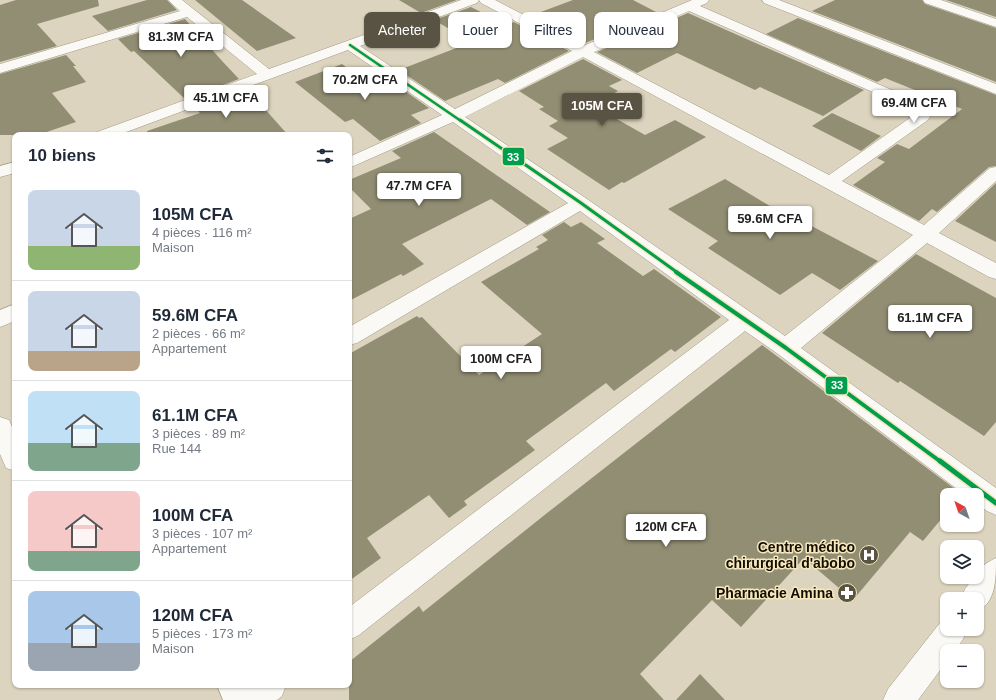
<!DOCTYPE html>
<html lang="fr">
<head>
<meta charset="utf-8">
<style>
  :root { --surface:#fff; --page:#f2f2f3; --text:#1f2937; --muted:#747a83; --line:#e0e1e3; --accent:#595344 }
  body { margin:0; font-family:Helvetica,sans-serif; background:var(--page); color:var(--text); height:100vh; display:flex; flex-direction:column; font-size:15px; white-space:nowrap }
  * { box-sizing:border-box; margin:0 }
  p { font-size:13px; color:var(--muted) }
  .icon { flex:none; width:22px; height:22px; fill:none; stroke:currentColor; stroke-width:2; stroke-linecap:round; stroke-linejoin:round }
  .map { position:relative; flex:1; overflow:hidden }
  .drawer { position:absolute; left:12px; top:132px; width:340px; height:556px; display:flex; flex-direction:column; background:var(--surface); border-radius:8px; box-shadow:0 1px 3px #0004 }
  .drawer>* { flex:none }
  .guide { position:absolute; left:364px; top:12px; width:380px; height:36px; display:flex; gap:8px }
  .needle { width:26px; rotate:320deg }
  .fabs { position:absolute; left:940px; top:488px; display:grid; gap:8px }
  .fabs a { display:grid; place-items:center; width:44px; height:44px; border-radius:8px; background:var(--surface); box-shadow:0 1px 3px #0004; font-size:20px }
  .price { position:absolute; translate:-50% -34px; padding:0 9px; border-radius:4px; background:#fff; color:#222; font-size:13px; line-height:26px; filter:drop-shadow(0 1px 2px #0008) }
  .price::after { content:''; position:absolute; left:50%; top:24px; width:12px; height:9px; margin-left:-6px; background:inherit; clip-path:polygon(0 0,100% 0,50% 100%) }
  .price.active { background:var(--accent); color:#fff }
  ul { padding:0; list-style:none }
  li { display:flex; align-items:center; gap:12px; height:100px; padding:0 16px }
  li+li { border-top:1px solid var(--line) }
  li span { display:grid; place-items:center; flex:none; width:112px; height:80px; border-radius:8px; color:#555 }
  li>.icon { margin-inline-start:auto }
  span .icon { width:48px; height:48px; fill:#fffc; stroke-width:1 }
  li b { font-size:17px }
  h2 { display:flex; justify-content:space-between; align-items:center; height:48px; padding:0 16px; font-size:17px }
  .chip { padding:0 14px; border-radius:8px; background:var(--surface); box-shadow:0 1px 3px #0004; font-size:14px; line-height:36px }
  .chip.active { background:var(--accent); color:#fff }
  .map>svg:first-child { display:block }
  .building { fill:#928e74 }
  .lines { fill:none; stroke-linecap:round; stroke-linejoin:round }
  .minor-casing { stroke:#9e9887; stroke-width:1 }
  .minor { fill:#faf9f5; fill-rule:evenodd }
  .bus-1-far3-casing { stroke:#f6e7bd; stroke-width:4.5 }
  .bus-1-far2-casing { stroke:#f6e7bd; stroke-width:5.5 }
  .bus-1-far1-casing { stroke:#f6e7bd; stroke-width:7 }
  .bus-1-casing { stroke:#f6e7bd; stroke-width:8 }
  .bus-1-far3 { stroke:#019e4d; stroke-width:2.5 }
  .bus-1-far2 { stroke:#019e4d; stroke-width:3 }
  .bus-1-far1 { stroke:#019e4d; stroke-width:4 }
  .bus-1 { stroke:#019e4d; stroke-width:5 }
  .labels { text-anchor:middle; stroke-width:3; stroke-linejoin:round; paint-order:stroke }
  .near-poi-label { font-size:14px; font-weight:bold; fill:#130e02; stroke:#f6e7bd; text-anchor:end }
  .line-badge { stroke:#f6e7bd; stroke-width:1.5 }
  .badge-label { font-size:11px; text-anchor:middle; font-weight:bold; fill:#fff }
</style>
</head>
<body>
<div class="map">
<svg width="996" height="700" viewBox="0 0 996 700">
  <rect width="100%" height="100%" fill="#dcd4be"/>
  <path class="building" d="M16,0H98L99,6L37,24L57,46L0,62V5Z
    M147,0H167L177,10L108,31L92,16Z
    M195,0H242L296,38L257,51Z
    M399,0H457L421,13Z
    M573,0H633L658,13L583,44L530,16Z
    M835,0H922L925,4L996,28V82L812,11Z
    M946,0H996V17Z
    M471,7L506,25L514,22L569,51L505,83L498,79L445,101L399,70L472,42L434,20Z
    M688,13L751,41L864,90L823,116L760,87L755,90L677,53L637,73L597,52Z
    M798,18L996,95V166L989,167L937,212L932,209L919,221L853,185L885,162L877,158L897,144L909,149L962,109L885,78L877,82L766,34Z
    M185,19L223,62L239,79L185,99L134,51L131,52L118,39Z
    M66,55L76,66H73L86,82L52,93L76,122L38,135H0V74Z
    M583,59L622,80L609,86L618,91L592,105L645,135L675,120L706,137L624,183L622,182L609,190L547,149L568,138L549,126L558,121L539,109L544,107L519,91Z
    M342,64L360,78L365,76L371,81L384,76L429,108L411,115L421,123L380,141L353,119L345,122L295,82Z
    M247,89L288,135H147V131L200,113L195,108Z
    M832,113L881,136L861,151L812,126Z
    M434,132L550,212L527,225L491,199L402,244L424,264L403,276L401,274L349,301V219L371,209L349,187V180L401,158L392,151Z
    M725,179L798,223L802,221L878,261L840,290L812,273L780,295L708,248L718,241L668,209Z
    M996,183V242L955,221Z
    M564,222L571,227L581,222L605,239L597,243L643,276L654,269L721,317L675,352L671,349L614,391L606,383L526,441L535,450L464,501L467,505L449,518L429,495L367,538L381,558L349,581V354L417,316L419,318L422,317L479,375L542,334L481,282L539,249L536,247L548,240L542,235Z
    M916,254L996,298V422L984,436L900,381L898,383L822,333Z
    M762,345L963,495H947V512L923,541L910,532L853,600L804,558L741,627L712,600L640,674L664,700H349V662L419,606L423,612L542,517Z
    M700,674L725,700H676Z"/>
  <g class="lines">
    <g class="minor-casing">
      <path id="minor" d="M168,0H182L269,69L461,0H495L583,46L692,0H709L707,3L700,6L919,102L930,111V117L928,120L842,181L924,225L990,168L996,167V181L939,233L996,263V279L989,277L927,243L801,348L996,488V515L987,511L977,504V495H965L778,354L745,331L359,635L349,640V607L729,320L580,211L357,343L349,345V327L568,203L453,122L349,168V157L442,115L348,50L118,135H95L97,132L257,74L187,17L0,73V64L180,11ZM479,0L481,3L572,51L455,109L360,46L477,3ZM689,11L909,108L914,113V115L829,175L594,52ZM583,57L913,235L785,336L587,199L465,117Z
        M762,0H779L996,84V94L764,3Z
        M923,0H941L996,19V27L925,3Z
        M15,162V173L0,177V166Z
        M15,304V321L0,327V310Z
        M0,417L9,420L15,433V471L6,468L0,454Z
        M996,558C996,580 996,602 977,612V599H961L965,589L974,577H977C978,567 988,562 996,558Z
        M947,617V629H968L963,639L955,651H947V661L918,700H883L888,689L943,619Z
        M217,685H286L282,696L277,700H223Z"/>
    </g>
    <use href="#minor" class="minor"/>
    <g class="bus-1-far3-casing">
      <path id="bus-1-far3" d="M350,45L461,121"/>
    </g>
    <g class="bus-1-far2-casing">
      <path id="bus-1-far2" d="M460,120L581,203L678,273"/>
    </g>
    <g class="bus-1-far1-casing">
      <path id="bus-1-far1" d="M676,272L786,348L941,462"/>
    </g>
    <g class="bus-1-casing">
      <path id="bus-1" d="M940,461L996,503"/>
    </g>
    <use href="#bus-1-far3" class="bus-1-far3"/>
    <use href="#bus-1-far2" class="bus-1-far2"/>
    <use href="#bus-1-far1" class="bus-1-far1"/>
    <use href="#bus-1" class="bus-1"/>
  </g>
  <defs>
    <g id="hospital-disc" transform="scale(1)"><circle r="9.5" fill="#595344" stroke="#f6e7bd"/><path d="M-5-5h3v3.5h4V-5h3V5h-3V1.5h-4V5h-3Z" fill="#fff"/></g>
    <g id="pharmacy-disc" transform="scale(1)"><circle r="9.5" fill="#595344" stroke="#f6e7bd"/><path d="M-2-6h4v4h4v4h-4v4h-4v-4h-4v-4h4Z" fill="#fff"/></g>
  </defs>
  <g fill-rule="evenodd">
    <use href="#hospital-disc" x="869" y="555"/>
    <use href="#pharmacy-disc" x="847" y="593"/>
  </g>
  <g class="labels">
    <g class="near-poi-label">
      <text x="855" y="552">Centre médico<tspan x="855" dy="16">chirurgical d'abobo</tspan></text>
      <text x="833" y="598">Pharmacie Amina</text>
    </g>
  </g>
  <g class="line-badge">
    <rect x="502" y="147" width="23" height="19" rx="4" fill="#019e4d"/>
    <rect x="825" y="376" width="23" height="19" rx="4" fill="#019e4d"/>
  </g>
  <g class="badge-label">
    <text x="513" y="161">33</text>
    <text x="837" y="389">33</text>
  </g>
</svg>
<div class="fabs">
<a><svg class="needle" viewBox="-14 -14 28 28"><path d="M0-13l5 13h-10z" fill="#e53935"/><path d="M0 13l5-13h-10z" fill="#747a83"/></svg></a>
<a><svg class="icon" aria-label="layers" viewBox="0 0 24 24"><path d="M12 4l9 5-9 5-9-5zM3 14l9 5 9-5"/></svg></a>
<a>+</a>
<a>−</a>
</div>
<b class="price" style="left:181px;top:58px">81.3M CFA</b>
<b class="price" style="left:365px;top:101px">70.2M CFA</b>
<b class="price" style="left:226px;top:119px">45.1M CFA</b>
<b class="price" style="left:914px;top:124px">69.4M CFA</b>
<b class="price active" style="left:602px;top:127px">105M CFA</b>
<b class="price" style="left:419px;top:207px">47.7M CFA</b>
<b class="price" style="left:770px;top:240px">59.6M CFA</b>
<b class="price" style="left:930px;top:339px">61.1M CFA</b>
<b class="price" style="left:501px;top:380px">100M CFA</b>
<b class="price" style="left:666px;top:548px">120M CFA</b>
<div class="guide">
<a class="chip active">Acheter</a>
<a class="chip">Louer</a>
<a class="chip">Filtres</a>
<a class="chip">Nouveau</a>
</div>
<section class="drawer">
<h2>10 biens<svg class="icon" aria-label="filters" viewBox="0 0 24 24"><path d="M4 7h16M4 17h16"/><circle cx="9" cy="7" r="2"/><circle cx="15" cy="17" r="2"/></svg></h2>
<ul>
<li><span style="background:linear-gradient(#c9d6e8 70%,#8fb573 0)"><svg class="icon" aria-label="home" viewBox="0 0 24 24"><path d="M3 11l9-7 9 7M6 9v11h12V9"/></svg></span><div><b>105M CFA</b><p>4 pièces · 116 m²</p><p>Maison</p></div></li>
<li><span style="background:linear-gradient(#c9d6e8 75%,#b9a48a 0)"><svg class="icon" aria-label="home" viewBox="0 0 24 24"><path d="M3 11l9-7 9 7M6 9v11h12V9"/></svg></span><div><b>59.6M CFA</b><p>2 pièces · 66 m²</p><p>Appartement</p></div></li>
<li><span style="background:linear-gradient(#bfe0f5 65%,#7fa58c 0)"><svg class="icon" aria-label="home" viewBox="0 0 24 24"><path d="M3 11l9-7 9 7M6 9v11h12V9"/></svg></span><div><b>61.1M CFA</b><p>3 pièces · 89 m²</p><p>Rue 144</p></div></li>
<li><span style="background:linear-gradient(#f6c9c9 75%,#7fa58c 0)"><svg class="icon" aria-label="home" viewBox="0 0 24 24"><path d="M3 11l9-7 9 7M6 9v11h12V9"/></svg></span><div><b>100M CFA</b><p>3 pièces · 107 m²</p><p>Appartement</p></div></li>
<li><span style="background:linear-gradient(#a9c7e8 65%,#9aa5b1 0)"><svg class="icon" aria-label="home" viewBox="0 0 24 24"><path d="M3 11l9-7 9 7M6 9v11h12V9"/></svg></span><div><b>120M CFA</b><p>5 pièces · 173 m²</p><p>Maison</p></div></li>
</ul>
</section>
</div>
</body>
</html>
